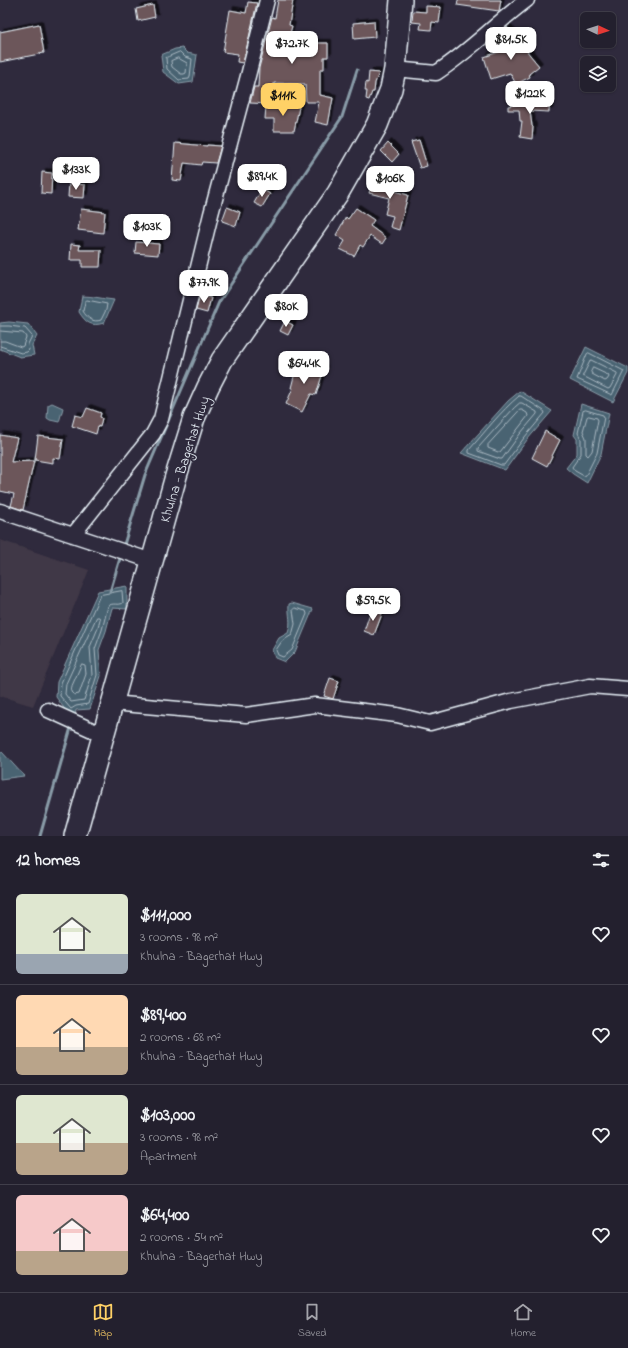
<!DOCTYPE html>
<html lang="en">
<head>
<meta charset="utf-8">
<style>
  :root { --surface:#23202e; --page:#2f2d3a; --text:#f1f3f6; --muted:#a3a3aa; --line:#403e4a; --accent:#ffd166 }
  body { margin:0; font-family:"Indie Flower",sans-serif; background:var(--page); color:var(--text); height:100vh; display:flex; flex-direction:column; font-size:15px; white-space:nowrap }
  * { box-sizing:border-box; margin:0 }
  p { font-size:13px; color:var(--muted) }
  .icon { flex:none; width:22px; height:22px; fill:none; stroke:currentColor; stroke-width:2; stroke-linecap:round; stroke-linejoin:round }
  .map { position:relative; height:836px; overflow:hidden }
  .details { display:flex; flex-direction:column; background:var(--surface); flex:1 }
  .details>* { flex:none }
  .needle { width:26px; rotate:94deg }
  .fabs { position:absolute; left:580px; top:12px; display:grid; gap:8px }
  .fabs a { display:grid; place-items:center; width:36px; height:36px; border-radius:6px; background:var(--surface); box-shadow:0 1px 3px #0004,0 0 0 1px var(--line); font-size:20px }
  .price { position:absolute; translate:-50% -34px; padding:0 9px; border-radius:8px; background:#fff; color:#222; font-size:13px; line-height:26px; filter:drop-shadow(0 1px 2px #0008) }
  .price::after { content:''; position:absolute; left:50%; top:24px; width:12px; height:9px; margin-left:-6px; background:inherit; clip-path:polygon(0 0,100% 0,50% 100%) }
  .price.active { background:var(--accent); color:#111 }
  ul { padding:0; list-style:none }
  li { display:flex; align-items:center; gap:12px; height:100px; padding:0 16px }
  li+li { border-top:1px solid var(--line) }
  li span { display:grid; place-items:center; flex:none; width:112px; height:80px; border-radius:6px; color:#555 }
  li>.icon { margin-inline-start:auto }
  span .icon { width:48px; height:48px; fill:#fffc; stroke-width:1 }
  li b { font-size:17px }
  h2 { display:flex; justify-content:space-between; align-items:center; height:48px; padding:0 16px; font-size:17px }
  .menu { display:flex; justify-content:space-around; align-items:center; height:56px; border-top:1px solid var(--line); background:var(--surface); font-size:11px; color:var(--muted) }
  .menu a { display:grid; justify-items:center; gap:2px }
  .menu .active { color:var(--accent) }
  .map>svg:first-child { display:block }
  .built { fill:#413846 }
  .water { fill:#4a6372; stroke:#899ca8 }
  .lines { fill:none; stroke-linecap:round; stroke-linejoin:round }
  .shore { stroke:#a9b8c2; stroke-width:1 }
  .stream { stroke:#899ca8; stroke-width:3 }
  .building { fill:#6c575a; stroke:#e8f1f8; filter:url(#shadow) }
  .minor-casing { stroke:#e8f1f8; stroke-width:17 }
  .highway-casing { stroke:#e8f1f8; stroke-width:24 }
  .minor { stroke:#2f2a3d; stroke-width:14 }
  .highway { stroke:#2f2a3d; stroke-width:21 }
  .labels { text-anchor:middle; stroke-width:3.5; stroke-linejoin:round; paint-order:stroke }
  .street-label { font-size:14px; fill:#e8f1f8; stroke:#2f2a3d }
</style>
</head>
<body>
<div class="map">
<svg width="628" height="836" viewBox="0 0 628 836">
  <defs>
    <filter id="shadow"><feDropShadow dx="3.5" dy="-3.5" stdDeviation="0" flood-color="#0009"/></filter>
  </defs>
  <rect width="100%" height="100%" fill="#2f2a3d"/>
  <filter id="ink" filterUnits="userSpaceOnUse"><feTurbulence type="fractalNoise" baseFrequency=".025" numOctaves="2"/><feDisplacementMap in="SourceGraphic" scale="8" xChannelSelector="R" yChannelSelector="G"/><feConvolveMatrix kernelMatrix="1 2 1 2 8 2 1 2 1" color-interpolation-filters="sRGB"/></filter>
  <g filter="url(#ink)">
    <path class="built" d="M0,540L89,570L33,706L0,696Z"/>
    <path class="water" d="M182,48L187,53L197,55L193,82L179,84L163,72L161,55L175,49Z
      M82,296C93,296 103,299 114,300L104,323C91,327 86,323 79,312Z
      M9,322L28,324L37,336L32,345L34,355L20,357L0,349V323Z
      M586,347L628,368V373L613,402L570,380Z
      M520,391L552,411L527,440L505,470L461,453L508,401Z
      M52,403L63,408L59,422L50,420L47,418L48,405Z
      M581,404L609,413L601,454L587,483L573,474L566,468L577,454V439L574,435Z
      M127,586V609L112,608L106,631L99,650L101,676L90,709L76,710L75,717L66,711L56,697L57,682L98,591Z
      M292,603L313,609L295,652L285,662L275,658L272,650L279,638L288,633C292,621 288,616 289,604Z
      M0,752H2L24,776L0,779Z"/>
    <g class="lines">
      <path class="shore" d="M180,52L185,57L192,59L190,77L189,79L179,80L167,69L166,58Z
        M178,58L187,63L186,73L184,74H181L172,67L171,61Z
        M87,300L107,304L106,310L101,320C93,323 87,318 83,311L85,302Z
        M0,326H9L25,328L32,336L28,344L29,350L27,352L21,353L0,346
        M0,331L23,333L26,337L23,346L21,347L5,341H0
        M589,353L624,371L612,395L577,379L587,354Z
        M591,360L617,373V375L610,388L608,389L583,376Z
        M593,368L608,375L609,377L607,380L605,381L592,374L591,372Z
        M519,396H521L544,411L545,413L524,438L504,465H501L469,453V450C485,432 500,412 519,396Z
        M520,403H522L537,412V414L520,434L502,459H500L478,451V448L514,408Z
        M520,410H522L527,413L528,416L500,452H498L488,448V445Z
        M586,410L603,415L604,417L597,453L586,475L584,476L575,471L572,467L581,454V439L578,433L583,411Z
        M589,416L597,418L598,420L592,451L588,456L586,454V438L583,431L587,417Z
        M122,591L123,603C118,606 113,602 108,606L102,630L95,649L97,675L88,704L76,706L71,709L60,696L61,683L100,595Z
        M295,608L306,611L307,614L292,650L283,657L278,655L276,650L282,641L292,635L295,624L293,610Z
        M97,617H99L100,619L98,628L90,647L92,675L84,700L71,702L65,694L66,684Z
        M82,664L85,665L86,674L79,694L74,695L71,692L72,686Z"/>
      <path class="stream" d="M123,548L145,475L219,302L342,117L357,70
        M110,592L121,555
        M40,836L72,724"/>
    </g>
    <path class="building" d="M278,0H293L289,25L292,26L289,37L276,40V44H287V47L311,48V43H328V57H324V69H320V95L333,98L328,125L315,122L319,102H306L305,84L274,83V86H272L270,104L250,103L254,87H258L259,68L272,17L275,18Z
      M458,0H501L499,11L457,5Z
      M248,2L257,3L243,63L237,62L238,54L223,52L230,10L246,13Z
      M153,5L155,17L138,21L136,9Z
      M426,6L441,7L439,23L432,22L431,30L420,29L421,23L412,22L413,11L426,12Z
      M374,21L375,37L354,39L353,23Z
      M39,24L44,53L0,62V32Z
      M507,27L539,66L529,74L530,77L516,84L510,73L491,79L484,57L513,47L501,33Z
      M369,72L379,73L375,83L374,92H372L369,100L366,99L367,91H365L366,82L368,83Z
      M533,99H550L549,112L530,111L532,126L533,127L532,139L520,137L522,121H520L519,110H508V106L533,102Z
      M287,104L299,107L294,131H274V119H265L266,105L287,106Z
      M419,140L427,166L420,168L411,142Z
      M175,143L207,146V145L221,146L216,163L202,162L201,165L184,163L181,181L172,180Z
      M388,143L399,154L392,162L381,151Z
      M42,172L52,173L51,194L41,193Z
      M375,174L387,179L384,188L408,195L399,230L390,227L393,216L385,214L389,198L369,193Z
      M69,183L85,185L84,198L68,197Z
      M262,189L270,194L262,207L254,203Z
      M227,207L240,212L236,226L222,221Z
      M356,208L374,220L370,226L386,238L382,244L370,236L363,247L360,245L354,256L340,249L345,241L336,235L346,217L348,219Z
      M81,209L105,212L103,233L78,230Z
      M136,242L159,244L158,255L135,253Z
      M71,244L80,245L79,250H101L100,267H82V260H70Z
      M200,295L211,298L207,313L196,310Z
      M285,321L293,325L288,335L280,331Z
      M298,361L324,369L316,395L311,394L302,412L286,404L293,388H291Z
      M87,408L101,413L100,417L102,418L100,427L98,426L96,434L72,426L75,415L83,417Z
      M545,431L560,440L547,466L532,458Z
      M0,435L17,438L11,462L34,461L23,510L11,506L14,494L0,491Z
      M38,436L63,439L60,459L53,458V463L35,460Z
      M371,610L382,614L374,635L364,631Z
      M330,678L339,681L333,699L324,696Z"/>
    <g class="lines">
      <g class="minor-casing">
        <path id="minor" d="M395,69L436,73C469,52 496,23 527,0
          M0,511L152,561
          M73,535L153,434L161,419L211,214L248,76L267,0
          M112,703L246,715L315,705L397,715L430,723L511,701L590,686L628,689
          M48,710L103,735"/>
      </g>
      <g class="highway-casing">
        <path id="highway" d="M75,836L176,476L194,418L208,387L222,360L338,193L377,125L391,89L395,69L401,0"/>
      </g>
      <use href="#minor" class="minor"/>
      <use href="#highway" class="highway"/>
    </g>
  </g>
  <g class="labels">
    <g class="street-label">
      <text transform="translate(184 459) rotate(-72)" y="5">Khulna - Bagerhat Hwy</text>
    </g>
  </g>
</svg>
<div class="fabs">
<a><svg class="needle" viewBox="-14 -14 28 28"><path d="M0-13l5 13h-10z" fill="#e53935"/><path d="M0 13l5-13h-10z" fill="#a3a3aa"/></svg></a>
<a><svg class="icon" aria-label="layers" viewBox="0 0 24 24"><path d="M12 4l9 5-9 5-9-5zM3 14l9 5 9-5"/></svg></a>
</div>
<b class="price" style="left:511px;top:61px">$81.5K</b>
<b class="price" style="left:292px;top:65px">$72.7K</b>
<b class="price" style="left:530px;top:115px">$122K</b>
<b class="price active" style="left:283px;top:117px">$111K</b>
<b class="price" style="left:76px;top:191px">$133K</b>
<b class="price" style="left:262px;top:198px">$89.4K</b>
<b class="price" style="left:390px;top:200px">$106K</b>
<b class="price" style="left:147px;top:248px">$103K</b>
<b class="price" style="left:204px;top:304px">$77.9K</b>
<b class="price" style="left:286px;top:328px">$80K</b>
<b class="price" style="left:304px;top:385px">$64.4K</b>
<b class="price" style="left:373px;top:622px">$59.5K</b>
</div>
<section class="details">
<h2>12 homes<svg class="icon" aria-label="filters" viewBox="0 0 24 24"><path d="M4 7h16M4 17h16"/><circle cx="9" cy="7" r="2"/><circle cx="15" cy="17" r="2"/></svg></h2>
<ul>
<li><span style="background:linear-gradient(#dfe7d0 75%,#9aa5b1 0)"><svg class="icon" aria-label="home" viewBox="0 0 24 24"><path d="M3 11l9-7 9 7M6 9v11h12V9"/></svg></span><div><b>$111,000</b><p>3 rooms · 98 m²</p><p>Khulna - Bagerhat Hwy</p></div><svg class="icon" aria-label="heart" viewBox="0 0 24 24"><path d="M12 20l-8-8c-3-5 5-10 8-4 3-6 11-1 8 4z"/></svg></li>
<li><span style="background:linear-gradient(#ffd9b3 65%,#b9a48a 0)"><svg class="icon" aria-label="home" viewBox="0 0 24 24"><path d="M3 11l9-7 9 7M6 9v11h12V9"/></svg></span><div><b>$89,400</b><p>2 rooms · 68 m²</p><p>Khulna - Bagerhat Hwy</p></div><svg class="icon" aria-label="heart" viewBox="0 0 24 24"><path d="M12 20l-8-8c-3-5 5-10 8-4 3-6 11-1 8 4z"/></svg></li>
<li><span style="background:linear-gradient(#dfe7d0 60%,#b9a48a 0)"><svg class="icon" aria-label="home" viewBox="0 0 24 24"><path d="M3 11l9-7 9 7M6 9v11h12V9"/></svg></span><div><b>$103,000</b><p>3 rooms · 98 m²</p><p>Apartment</p></div><svg class="icon" aria-label="heart" viewBox="0 0 24 24"><path d="M12 20l-8-8c-3-5 5-10 8-4 3-6 11-1 8 4z"/></svg></li>
<li><span style="background:linear-gradient(#f6c9c9 70%,#b9a48a 0)"><svg class="icon" aria-label="home" viewBox="0 0 24 24"><path d="M3 11l9-7 9 7M6 9v11h12V9"/></svg></span><div><b>$64,400</b><p>2 rooms · 54 m²</p><p>Khulna - Bagerhat Hwy</p></div><svg class="icon" aria-label="heart" viewBox="0 0 24 24"><path d="M12 20l-8-8c-3-5 5-10 8-4 3-6 11-1 8 4z"/></svg></li>
</ul>
</section>
<nav class="menu">
<a class="active"><svg class="icon" aria-label="map" viewBox="0 0 24 24"><path d="M3 6l6-2 6 2 6-2v14l-6 2-6-2-6 2zM9 4v14M15 6v14"/></svg>Map</a>
<a><svg class="icon" aria-label="saved" viewBox="0 0 24 24"><path d="M7 4h10v16l-5-4-5 4z"/></svg>Saved</a>
<a><svg class="icon" aria-label="home" viewBox="0 0 24 24"><path d="M3 11l9-7 9 7M6 9v11h12V9"/></svg>Home</a>
</nav>
</body>
</html>
